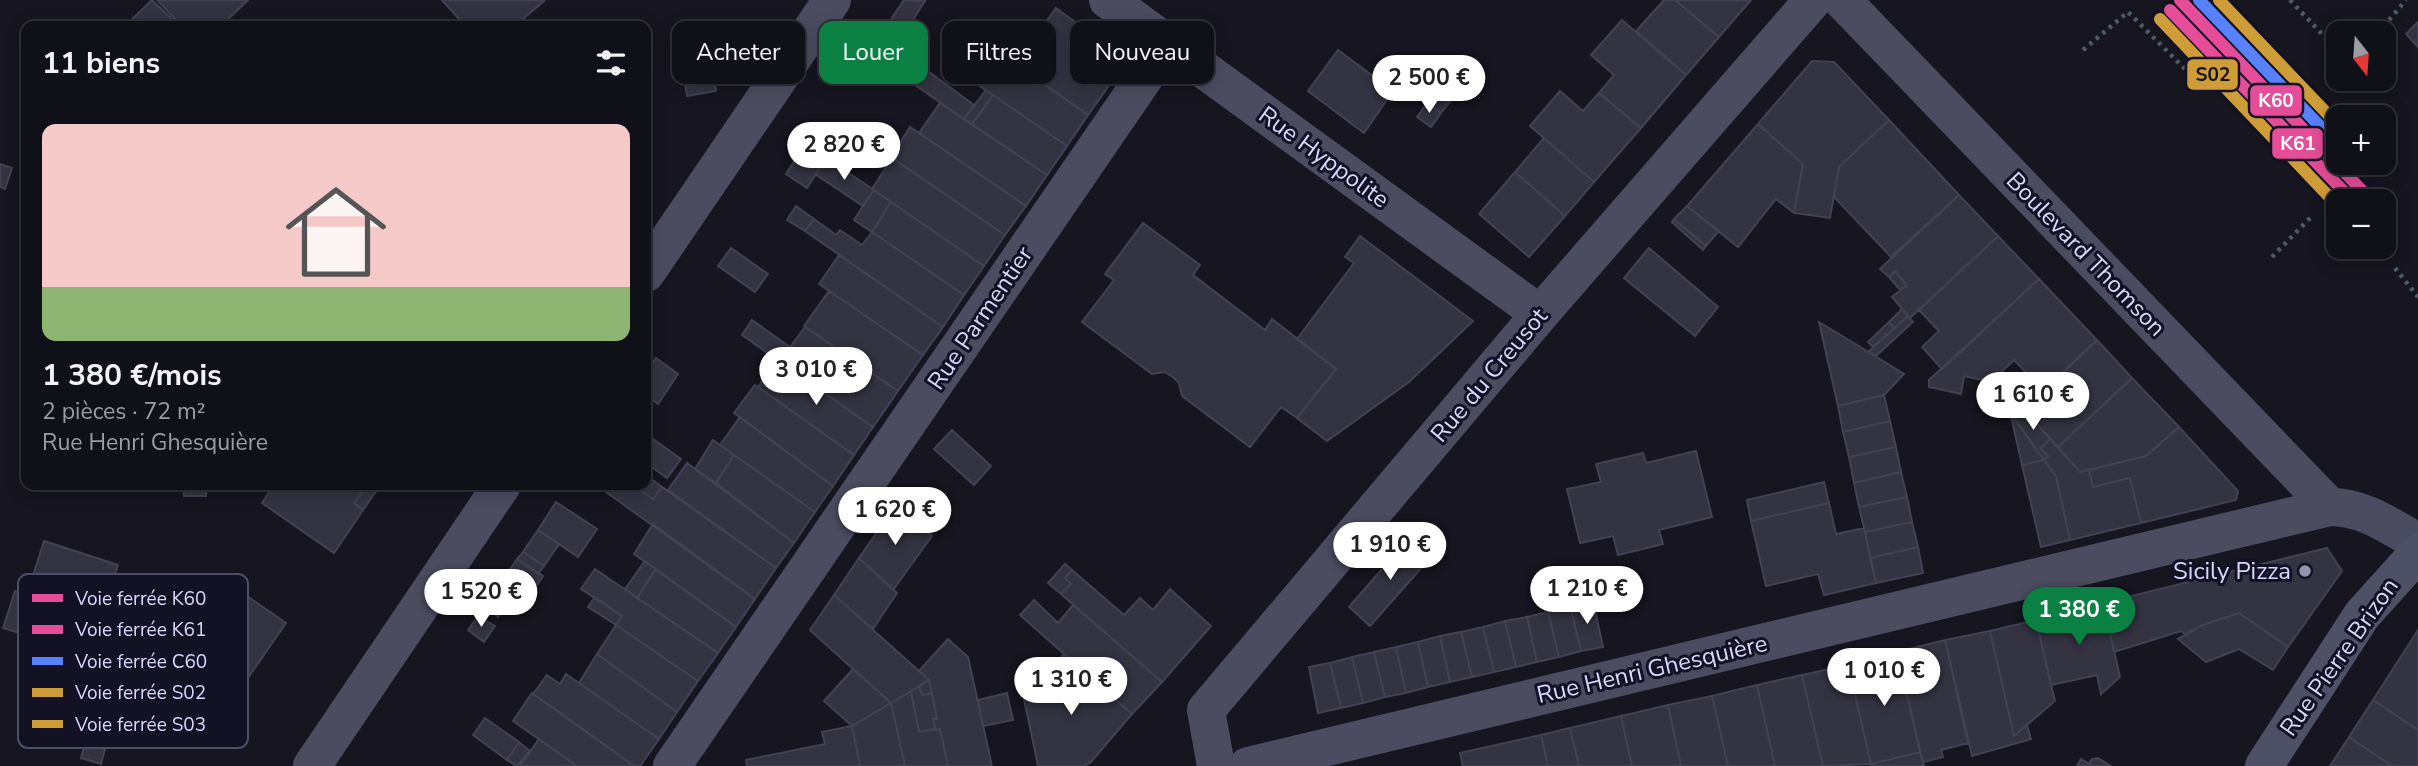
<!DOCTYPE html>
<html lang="fr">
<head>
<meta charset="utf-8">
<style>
  :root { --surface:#101018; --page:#191921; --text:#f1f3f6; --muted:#9c9da2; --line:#303037; --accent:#0b8043 }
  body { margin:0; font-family:"Nunito Sans",sans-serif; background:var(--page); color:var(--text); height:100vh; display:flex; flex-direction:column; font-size:26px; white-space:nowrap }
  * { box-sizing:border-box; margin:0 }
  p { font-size:23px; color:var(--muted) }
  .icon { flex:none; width:38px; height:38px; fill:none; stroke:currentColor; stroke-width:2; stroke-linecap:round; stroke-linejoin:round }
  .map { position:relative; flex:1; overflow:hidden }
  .drawer { position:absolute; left:21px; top:21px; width:630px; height:469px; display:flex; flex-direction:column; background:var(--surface); border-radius:14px; box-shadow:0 4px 18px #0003,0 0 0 2px var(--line) }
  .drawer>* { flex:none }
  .top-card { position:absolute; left:672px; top:21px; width:665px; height:63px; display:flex; gap:14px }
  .needle { width:46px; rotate:163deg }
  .fabs { position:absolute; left:2326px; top:21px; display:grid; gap:14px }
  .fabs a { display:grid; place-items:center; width:70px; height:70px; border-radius:14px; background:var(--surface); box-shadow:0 4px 18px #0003,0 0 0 2px var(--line); font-size:35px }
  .price { position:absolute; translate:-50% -60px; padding:0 16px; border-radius:24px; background:#fff; color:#222; font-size:23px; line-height:46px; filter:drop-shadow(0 2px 4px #0008) }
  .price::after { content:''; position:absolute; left:50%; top:42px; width:21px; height:16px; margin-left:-10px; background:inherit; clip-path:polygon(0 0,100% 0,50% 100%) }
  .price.selected { background:var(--accent); color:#fff }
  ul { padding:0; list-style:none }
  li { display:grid; align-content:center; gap:14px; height:371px; padding:0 21px }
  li+li { border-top:2px solid var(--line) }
  li span { display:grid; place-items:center; height:217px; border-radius:14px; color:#555 }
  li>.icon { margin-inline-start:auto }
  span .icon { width:126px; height:126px; fill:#fffc; stroke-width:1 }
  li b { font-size:30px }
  h2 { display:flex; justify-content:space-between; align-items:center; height:84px; padding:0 21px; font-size:30px }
  .tag { padding:0 24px; border-radius:14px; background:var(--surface); box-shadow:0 4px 18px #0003,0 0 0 2px var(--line); font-size:24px; line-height:63px }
  .tag.selected { background:var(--accent); color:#fff }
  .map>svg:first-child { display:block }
  .building { fill:#343342; stroke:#434153; stroke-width:2 }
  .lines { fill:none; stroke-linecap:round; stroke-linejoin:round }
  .path { stroke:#4d5b66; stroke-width:4.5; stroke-dasharray:3.5 5; stroke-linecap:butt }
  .minor { stroke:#4b4c60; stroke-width:38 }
  .tertiary { stroke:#4b4c60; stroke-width:38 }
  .secondary { stroke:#4e5066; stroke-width:38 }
  .rail-1-casing { stroke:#131124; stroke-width:18 }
  .rail-2-casing { stroke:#131124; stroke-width:18 }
  .rail-3-casing { stroke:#131124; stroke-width:18 }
  .rail-4-casing { stroke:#131124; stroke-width:18 }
  .rail-5-casing { stroke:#131124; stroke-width:18 }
  .rail-1 { stroke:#e54d99; stroke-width:12 }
  .rail-2 { stroke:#e54d99; stroke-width:12 }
  .rail-3 { stroke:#5682ff; stroke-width:12 }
  .rail-4 { stroke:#cf9d38; stroke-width:12 }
  .rail-5 { stroke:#cf9d38; stroke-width:12 }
  .poi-dot { fill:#9594af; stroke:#131124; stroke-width:2.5 }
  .labels { text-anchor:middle; stroke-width:6; stroke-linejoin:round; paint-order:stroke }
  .street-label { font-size:24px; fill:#d9d8fc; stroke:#131124 }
  .poi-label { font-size:24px; fill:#d9d8fc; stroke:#131124; text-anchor:end }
  .key { fill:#131124; stroke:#4e4d65; stroke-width:2 }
  .key-label { font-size:19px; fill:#d9d8fc }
  .line-badge { stroke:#131124; stroke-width:2.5 }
  .badge-label { font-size:19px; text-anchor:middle; font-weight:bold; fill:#fff }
  .pale-badge-label { font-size:19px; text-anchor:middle; font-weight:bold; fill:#111 }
</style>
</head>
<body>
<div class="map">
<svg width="2418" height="766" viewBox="0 0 2418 766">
  <rect width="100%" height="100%" fill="#161520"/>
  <path class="building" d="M152,0L174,21L168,26H125Z
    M157,0H248L221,26H182Z
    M442,0H545L515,26H465Z
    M904,0L925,1L905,32L889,22Z
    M1664,0H1675L1719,37L1686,75L1636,31Z
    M1675,0H1751L1719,37Z
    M1056,8L1127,60L1088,115L1031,75L1049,51L1033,40Z
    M1622,20L1686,75L1641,128L1599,93L1614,75L1591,55Z
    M2418,22V47L2406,34Z
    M996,50L1088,115L1067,146L974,82Z
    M1338,50L1393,91L1364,133L1308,91Z
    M711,52L716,91L687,96L681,58Z
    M1812,61L1834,62L1889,120L1839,167L1830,218L1794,213L1803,164L1758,124Z
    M917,63L974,105L964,119L905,78Z
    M1438,89L1452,99L1441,113L1427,103Z
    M986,90L993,95L972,124L964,119Z
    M1560,91L1583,111L1599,93L1641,128L1594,182L1530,126Z
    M993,95L1067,146L1047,175L972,124Z
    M940,103L1047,175L1026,206L919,133Z
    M1427,103L1441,113L1431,127L1417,117Z
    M1889,120L1959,195L1891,257L1834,197L1839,167Z
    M1758,124L1803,164L1794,213L1776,199L1738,247L1687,206Z
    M910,127L1026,206L1005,235L891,157Z
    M1544,138L1594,182L1565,216L1515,172Z
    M805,144L826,158L807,188L786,174Z
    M826,158L874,190L863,206L815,174Z
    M892,158L1005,235L984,266L872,189Z
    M0,164L12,168L5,189L0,187Z
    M1515,172L1565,216L1529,257L1479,214Z
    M874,190L891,202L872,232L854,220Z
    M1959,195L1998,236L1910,318L1892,297L1907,285L1895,271L1889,277L1880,269Z
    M891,202L984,266L964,295L872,232Z
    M796,206L814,219L805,231L787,220Z
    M1687,206L1719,231L1706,246L1674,219Z
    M814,219L836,235L840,230L862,245L872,232L964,295L943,327L805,231Z
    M1674,219L1706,246L1703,250L1672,222Z
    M1143,223L1200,265L1193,275L1265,330L1272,319L1336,369L1297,418L1281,407L1250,447L1182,396L1179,383L1174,378L1165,372L1152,374L1082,322L1114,280L1105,274Z
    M1360,236L1473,321L1409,382L1327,441L1297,418L1336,369L1297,339L1354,263L1345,257Z
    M1998,236L2039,279L1942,369L1922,347L1939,331L1919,310Z
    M731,248L768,274L755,292L718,266Z
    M1649,248L1718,307L1695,336L1624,278Z
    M839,255L943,327L923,355L819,284Z
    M1895,271L1907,285L1900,290L1889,277Z
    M2039,279L2097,340L2044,391L2014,360L1991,382L1964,376L1961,394L1929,387V380Z
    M829,291L923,355L898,391L804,326Z
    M1902,309L1908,316L1894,328L1889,322Z
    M1908,316L1913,322L1876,356L1868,352Z
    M752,320L790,347L805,327L898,391L873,427L742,335Z
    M1819,322L1862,348L1904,374L1884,395L1838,406Z
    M1889,322L1894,328L1873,347L1868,342Z
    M2097,340L2132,378L2058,447L2023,409Z
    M656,358L678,374L658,404L646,395V373Z
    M777,359L873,427L854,455L758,387Z
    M2132,378L2179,427L2146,456L2080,472L2058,447Z
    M755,385L854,455L833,486L734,413Z
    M1884,395L1890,421L1843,432L1838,406Z
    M2023,409L2050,439L2040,448L2048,456L2044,460L2014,418Z
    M2011,416L2014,418L2044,460L2022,465Z
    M740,417L833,486L815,512L720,445Z
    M1890,421L1896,447L1849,457L1843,432Z
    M2179,427L2238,491L2236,500L2141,523L2130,478L2093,487L2089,470L2146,456Z
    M952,430L991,466L974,485L934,449Z
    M646,434L681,459L667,478L646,463Z
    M2050,439L2080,472L2089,470L2093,487L2130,478L2141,523L2070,540L2056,476L2044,460L2048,456L2040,448Z
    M713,440L734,455L716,483L695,469Z
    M1896,447L1901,472L1854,483L1849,457Z
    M1696,451L1712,517L1659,530L1663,544L1618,555L1613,536L1580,543L1567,489L1601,482L1596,464L1643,453L1646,463Z
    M734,455L815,512L794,543L716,483Z
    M2044,460L2056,476L2070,540L2041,547L2022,465Z
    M687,463L794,543L776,568L668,490Z
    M1901,472L1907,497L1859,507L1854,483Z
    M646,475L662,487L653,499L633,485H646Z
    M1824,482L1829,503L1751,521L1747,500Z
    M183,485H206V496H184Z
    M274,485H368L354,503L363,510L334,553L262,503Z
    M368,485L379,487L363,510L354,503Z
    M600,485H633L653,499L662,487L776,568L755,599L599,487Z
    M1907,497L1912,522L1865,532L1859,507Z
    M556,502L597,529L578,557L538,530Z
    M897,503L932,536L893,590L859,558Z
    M1829,503L1836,534L1864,528L1876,583L1824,595L1818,574L1766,586L1751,521Z
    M1912,522L1918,547L1870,558L1865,532Z
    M653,524L755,599L736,627L634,554Z
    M538,530L559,544L544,566L523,552Z
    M1409,538L1431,557L1370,626L1349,607Z
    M44,541L118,565L105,604L97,601L82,652L3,628L15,591L27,595Z
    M1918,547L1923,573L1876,583L1870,558Z
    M2327,548L2342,571L2288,647L2239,613L2200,626L2186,635L2181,631L2114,652L2103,603Z
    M523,552L544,566L538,574L517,559Z
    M859,558L897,593L873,629L834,595Z
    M517,559L543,576L524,604L498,587Z
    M645,561L656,569L637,598L625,589Z
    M1065,564L1072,570L1065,578L1071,584L1061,594L1048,583Z
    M595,569L718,653L698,681L616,625L622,616L581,589Z
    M656,569L736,627L718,653L637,598Z
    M1072,570L1124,615L1140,598L1153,610L1170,589L1211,626L1162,682L1061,594L1071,584L1065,578Z
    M221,578L286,623L232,701L168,657Z
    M498,587L513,597L498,617L485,607Z
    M834,595L919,671L929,680L891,703L853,669L810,630Z
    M595,597L622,616L616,625L588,607Z
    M1034,600L1058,623L1073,605L1162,682L1132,714L1020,615Z
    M1593,601L1603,647L1581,651L1570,606Z
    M2103,603L2120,677L2101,694L2097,675L2051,685L2036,620Z
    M1570,606L1581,651L1559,657L1548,612Z
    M1548,612L1559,657L1537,662L1527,617Z
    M2239,613L2288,647L2273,670L2239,649L2206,662L2178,639L2200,626Z
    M478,616L495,626L484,642L468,630Z
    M1527,617L1537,662L1516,667L1505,621Z
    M2036,620L2055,701L2014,736L1990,631Z
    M1505,621L1516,667L1494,672L1483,627Z
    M616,625L698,681L677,712L597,654Z
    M1483,627L1494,672L1472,677L1461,632Z
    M2418,630V730L2373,700Z
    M1990,631L2014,736L2027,725L2031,739L1972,756L1945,640Z
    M1461,632L1472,677L1450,682L1440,636Z
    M1440,636L1450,682L1428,687L1418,642Z
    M948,639L968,657L992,766H948L940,729L936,730L933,719H937L929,680L919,671Z
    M1945,640L1968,743L1941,750L1943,757L1923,762L1897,652Z
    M1418,642L1428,687L1406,693L1396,647Z
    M1396,647L1406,693L1385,697L1374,652Z
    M1374,652L1385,697L1363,703L1352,657Z
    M1897,652L1920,752L1871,764L1848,665Z
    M597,654L677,712L659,739L579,683Z
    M1064,654L1132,714L1091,762L1084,766H1038L1024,699Z
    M1352,657L1363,703L1341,708L1330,663Z
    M1330,663L1341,708L1318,713L1309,667Z
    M1848,665L1871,764L1823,766L1802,675Z
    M853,669L891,703L852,726L824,701Z
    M566,674L659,739L640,766H634L533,694L547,675L560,684Z
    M1802,675L1823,766H1775L1757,685Z
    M929,680L932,693L922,695L919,686Z
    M1757,685L1775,766H1728L1712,696Z
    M919,686L922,695L932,693L937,719H933L935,729L919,732L911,691Z
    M911,691L919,732L940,729L948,766H905L891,703Z
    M532,693L558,711L634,766H577L513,721Z
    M1007,693L1013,720L983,726L978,700Z
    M1712,696L1728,766H1681L1668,705Z
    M2373,700L2418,730V766H2392L2349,737Z
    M891,703L905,766H860L852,726Z
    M1668,705L1681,766H1632L1621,716Z
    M1621,716L1632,766H1579L1570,728Z
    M485,718L519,742L507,760L473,735Z
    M852,726L860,766H747L746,760L825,744L822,732Z
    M1570,728L1579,766H1548L1541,735Z
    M88,732L108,738L101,764L81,758Z
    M1541,735L1548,766H1463L1460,753Z
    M2349,737L2392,766H2330Z
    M539,739L577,766H520Z
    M519,742L530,751L517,766L507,760Z
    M1920,752L1924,766H1871V764Z
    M2098,758L2111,766H2077L2081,759L2089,764L2092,759Z"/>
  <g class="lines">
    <path class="path" d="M2290,0L2338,51
      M2378,33L2406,0
      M2083,50L2128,12L2199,83
      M2272,257L2311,217
      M2395,268L2418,297"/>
    <path class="minor" d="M1108,0L1540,314
      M1842,0L2330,507
      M646,273L832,0
      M312,766L502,485
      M672,766L1168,43
      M1216,766L1206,710L1540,314L1813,0"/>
    <path class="tertiary" d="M1248,766L2330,507C2364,507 2389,526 2418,542"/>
    <path class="secondary" d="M2264,766L2362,615L2418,553"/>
    <g class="rail-1-casing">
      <path id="rail-1" d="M2180,0L2372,201"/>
    </g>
    <g class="rail-2-casing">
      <path id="rail-2" d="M2170,10L2353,201"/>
    </g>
    <g class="rail-3-casing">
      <path id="rail-3" d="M2199,0L2338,145"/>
    </g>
    <g class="rail-4-casing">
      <path id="rail-4" d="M2160,19L2338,206"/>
    </g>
    <g class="rail-5-casing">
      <path id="rail-5" d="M2219,0L2338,125"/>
    </g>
    <use href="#rail-1" class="rail-1"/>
    <use href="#rail-2" class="rail-2"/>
    <use href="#rail-3" class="rail-3"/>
    <use href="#rail-4" class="rail-4"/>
    <use href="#rail-5" class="rail-5"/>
  </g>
  <circle class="poi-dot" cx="2305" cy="571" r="7"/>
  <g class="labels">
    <g class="street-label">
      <text transform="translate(1324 157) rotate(36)" y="8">Rue Hyppolite</text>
      <text transform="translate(2086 254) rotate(46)" y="8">Boulevard Thomson</text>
      <text transform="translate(980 318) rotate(-56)" y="8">Rue Parmentier</text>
      <text transform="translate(1489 375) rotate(-50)" y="8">Rue du Creusot</text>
      <text transform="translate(2339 657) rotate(-55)" y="8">Rue Pierre Brizon</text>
      <text transform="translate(1652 669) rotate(-13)" y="8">Rue Henri Ghesquière</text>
    </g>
    <g class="poi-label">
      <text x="2291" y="579">Sicily Pizza</text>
    </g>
  </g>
  <rect x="18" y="574" width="230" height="174" rx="10" class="key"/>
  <rect x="32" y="594" width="31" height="8" fill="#e54d99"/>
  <rect x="32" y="625" width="31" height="9" fill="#e54d99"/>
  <rect x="32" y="657" width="31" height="8" fill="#5682ff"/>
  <rect x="32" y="688" width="31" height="9" fill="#cf9d38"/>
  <rect x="32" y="720" width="31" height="8" fill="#cf9d38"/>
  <g class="key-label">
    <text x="75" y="605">Voie ferrée K60</text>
    <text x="75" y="636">Voie ferrée K61</text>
    <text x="75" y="668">Voie ferrée C60</text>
    <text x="75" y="699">Voie ferrée S02</text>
    <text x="75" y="731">Voie ferrée S03</text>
  </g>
  <g class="line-badge">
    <rect x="2186" y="58" width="53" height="33" rx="7" fill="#cf9d38"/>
    <rect x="2249" y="84" width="54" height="33" rx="7" fill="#e54d99"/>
    <rect x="2271" y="127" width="53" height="33" rx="7" fill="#e54d99"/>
  </g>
  <g class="badge-label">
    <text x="2276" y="107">K60</text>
    <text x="2298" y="150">K61</text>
  </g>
  <g class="pale-badge-label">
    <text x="2213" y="81">S02</text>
  </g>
</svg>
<div class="fabs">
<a><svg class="needle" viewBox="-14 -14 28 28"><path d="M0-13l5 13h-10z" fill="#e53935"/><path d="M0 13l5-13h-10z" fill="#9c9da2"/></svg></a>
<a>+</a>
<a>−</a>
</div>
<b class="price" style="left:1429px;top:115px">2 500 €</b>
<b class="price" style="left:844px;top:182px">2 820 €</b>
<b class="price" style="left:816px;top:407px">3 010 €</b>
<b class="price" style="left:2033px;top:432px">1 610 €</b>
<b class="price" style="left:895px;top:547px">1 620 €</b>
<b class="price" style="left:1390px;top:582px">1 910 €</b>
<b class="price" style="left:1587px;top:626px">1 210 €</b>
<b class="price" style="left:481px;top:629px">1 520 €</b>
<b class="price selected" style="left:2079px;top:647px">1 380 €</b>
<b class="price" style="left:1884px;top:708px">1 010 €</b>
<b class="price" style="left:1071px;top:717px">1 310 €</b>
<div class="top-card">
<a class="tag">Acheter</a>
<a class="tag selected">Louer</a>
<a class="tag">Filtres</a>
<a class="tag">Nouveau</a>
</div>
<section class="drawer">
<h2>11 biens<svg class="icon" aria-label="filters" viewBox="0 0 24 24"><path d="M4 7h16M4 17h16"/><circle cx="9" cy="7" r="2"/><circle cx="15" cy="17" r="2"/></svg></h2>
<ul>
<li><span style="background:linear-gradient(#f6c9c9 75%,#8fb573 0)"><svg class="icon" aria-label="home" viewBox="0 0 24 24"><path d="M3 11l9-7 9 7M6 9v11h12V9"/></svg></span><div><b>1 380 €/mois</b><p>2 pièces · 72 m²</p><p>Rue Henri Ghesquière</p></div></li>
</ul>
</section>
</div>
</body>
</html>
